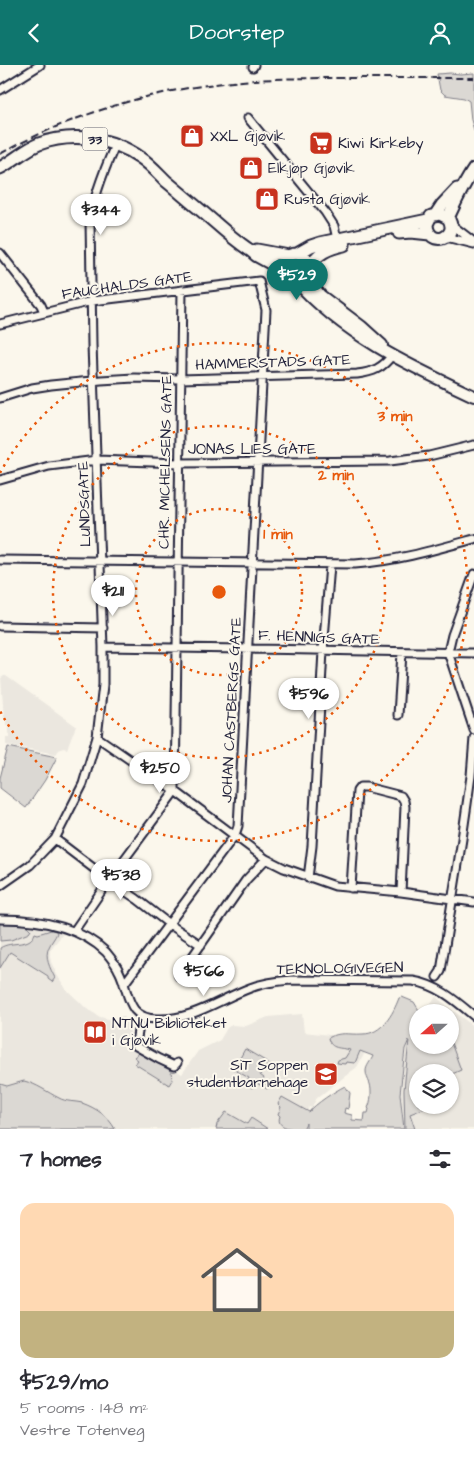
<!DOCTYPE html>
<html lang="en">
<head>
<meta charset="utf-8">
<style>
  :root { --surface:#fff; --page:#f7f7f7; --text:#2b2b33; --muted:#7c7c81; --accent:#0f766e }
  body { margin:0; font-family:"Architects Daughter",sans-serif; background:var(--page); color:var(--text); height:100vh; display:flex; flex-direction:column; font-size:19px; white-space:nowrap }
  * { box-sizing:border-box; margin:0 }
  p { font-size:16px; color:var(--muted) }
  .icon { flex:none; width:28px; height:28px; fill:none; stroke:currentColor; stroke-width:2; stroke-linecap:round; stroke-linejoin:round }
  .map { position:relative; height:1064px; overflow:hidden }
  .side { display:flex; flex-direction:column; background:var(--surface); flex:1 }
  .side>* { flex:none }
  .needle { width:32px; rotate:249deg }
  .fabs { position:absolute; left:409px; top:939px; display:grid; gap:10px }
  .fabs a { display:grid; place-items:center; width:50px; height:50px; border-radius:50%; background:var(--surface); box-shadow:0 1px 4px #0004; font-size:25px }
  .price { position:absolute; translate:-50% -42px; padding:0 11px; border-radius:18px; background:#fff; color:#222; font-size:16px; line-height:32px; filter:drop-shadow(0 1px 2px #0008) }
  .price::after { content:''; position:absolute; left:50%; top:30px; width:15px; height:11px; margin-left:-8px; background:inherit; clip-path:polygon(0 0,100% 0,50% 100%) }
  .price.current { background:var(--accent); color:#fff }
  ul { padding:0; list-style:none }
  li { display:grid; align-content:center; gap:10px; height:265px; padding:0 20px }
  li span { display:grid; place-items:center; height:155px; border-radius:15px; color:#555 }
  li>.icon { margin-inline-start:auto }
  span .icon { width:90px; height:90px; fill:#fffc; stroke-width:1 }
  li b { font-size:21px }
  h2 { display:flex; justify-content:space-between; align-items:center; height:60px; padding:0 20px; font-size:21px }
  header { display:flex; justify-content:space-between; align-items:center; height:65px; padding:0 20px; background:var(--accent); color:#fff; font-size:22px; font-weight:600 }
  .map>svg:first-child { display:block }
  .built { fill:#ebe7df; fill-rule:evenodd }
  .green { fill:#dbd8d3; stroke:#7e7d87 }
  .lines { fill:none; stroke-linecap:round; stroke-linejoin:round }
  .street-casing { stroke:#22223b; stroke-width:11 }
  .secondary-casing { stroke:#22223b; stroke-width:14 }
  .primary-casing { stroke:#22223b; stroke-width:15 }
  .street { stroke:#fbf7ec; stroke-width:7 }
  .secondary { stroke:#fbf7ec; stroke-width:10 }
  .primary { stroke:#fbf7ec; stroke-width:11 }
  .rail { stroke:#22223b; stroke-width:2; stroke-dasharray:8 4; stroke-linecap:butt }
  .ring { fill:none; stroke:#e8590c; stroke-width:2.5; stroke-dasharray:2.5 5 }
  .labels { text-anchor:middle; stroke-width:4; stroke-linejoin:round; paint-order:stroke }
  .shield { fill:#fbf7ec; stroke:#636270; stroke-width:1 }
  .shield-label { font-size:14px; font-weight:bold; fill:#22223b }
  .poi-label { font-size:15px; fill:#22223b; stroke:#fbf7ec; text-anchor:start }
  .street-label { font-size:15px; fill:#22223b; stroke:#fbf7ec }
  .centre { fill:#e8590c; stroke:#fbf7ec; stroke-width:2.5 }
  .ring-label { font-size:15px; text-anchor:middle; font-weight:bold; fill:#e8590c; stroke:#fbf7ec; stroke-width:4; stroke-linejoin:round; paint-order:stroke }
</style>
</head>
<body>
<header><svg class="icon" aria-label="back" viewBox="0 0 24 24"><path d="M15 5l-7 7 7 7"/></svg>Doorstep<svg class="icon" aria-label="person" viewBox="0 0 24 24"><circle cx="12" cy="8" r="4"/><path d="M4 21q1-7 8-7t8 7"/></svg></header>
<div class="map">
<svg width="474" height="1064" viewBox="0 0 474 1064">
  <rect width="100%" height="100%" fill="#fbf7ec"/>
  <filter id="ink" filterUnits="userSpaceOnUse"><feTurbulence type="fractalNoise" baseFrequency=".02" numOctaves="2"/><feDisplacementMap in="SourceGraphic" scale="10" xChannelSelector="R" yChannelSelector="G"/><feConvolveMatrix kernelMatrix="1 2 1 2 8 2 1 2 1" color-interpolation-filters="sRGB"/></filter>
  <g filter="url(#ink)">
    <path class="built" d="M4,611H6L76,661L67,684L63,683L59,685L56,689L6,680V672H10V669H8V660H6V656L4,654L1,613Z
      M0,854L67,864L53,881L50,886V891L51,897L57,910L66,924L87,944L100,952L108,954L124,951L129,965L137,980L182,1009L198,986L220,975L227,963L231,960L246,961L268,952L302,949L304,967L372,975L357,1002L317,1033L311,1043L309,1042L298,1064H268L251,1053L247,1059H217L216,1064H86L0,1021Z
      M436,932L474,962V1064H406L401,1032L408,966L417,955L418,980H450V948L424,947ZM418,1008H450V1040H418Z"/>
    <path class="green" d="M450,8L460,9L474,8V65L471,55L469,36L464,33L445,30L440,25L437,9Z
      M8,682L57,692L45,715L26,743L0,723V713Z
      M0,851C10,854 24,856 31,865L29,868L11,875L0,876Z
      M51,865L56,866L57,868C55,873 51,877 49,882C44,892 50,903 55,913L52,917L48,914V911L10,887L0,903V883C12,875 30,883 35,868L38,869Z
      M402,932L414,937L420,947L418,948L417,964L411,972L417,966L418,980H450V975L461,1005L450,1010V1008H418V1040H433L410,1049L415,1064H405L404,1025L409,975L405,984L400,1029L404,1064H306V1058L303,1064C294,1064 275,1064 280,1051L278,1049L281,1042L278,1039L282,1032L309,1047C315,1039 335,1026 345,1021L350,1028L348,1044L345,1043L344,1048L352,1050V1055L364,1056L365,1048H368L369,1044L368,1043C371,1037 372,1026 370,1019C368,1014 366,1011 366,1006C366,1001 371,996 373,991L360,986L355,998L346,997L345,999L337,998L338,995L345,993L350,985C340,982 331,985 328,973C341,966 348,970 363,969C382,969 393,949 399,933Z
      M245,984L272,1000L270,1003L264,1000L260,1010L264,1013L262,1017L269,1021L267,1024L255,1017L252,1023L246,1019L249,1013L233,1004L234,1002L236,1003L238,1000L236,998L240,993Z
      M139,988L142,989L171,1006L172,1015L169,1020L135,999L138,995L134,992Z
      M24,1016C37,1019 47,1027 59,1033C66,1037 74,1036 82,1038C96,1043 108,1051 115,1064H0V1019L7,1021Z
      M226,1047L247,1059L251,1053L268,1064H216L217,1059Z"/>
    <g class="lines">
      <g class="street-casing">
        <path id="street" d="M253,2L254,0
          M0,25L40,0
          M248,53L325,147L334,161L337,174
          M452,160L474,177
          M446,172L474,179
          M0,188L41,240L44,247
          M0,259L92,236L259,216L266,245L238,761L235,770L124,919
          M0,333L32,323L51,320L101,315L134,313L180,314L357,309C373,307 383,303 392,290
          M0,415L49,401L97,395L179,398L390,396L429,391L474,380
          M0,495L355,499C396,496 434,485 474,474
          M474,509L452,570L448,587L474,665
          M0,561L103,563
          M103,582C227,583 350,586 474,588
          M398,650L402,588
          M97,672L175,726L266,794L284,803L335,821L401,827L474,837
          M55,774L109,815L137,834L169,859L201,880
          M308,813L312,781L323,586L330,500
          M0,821L30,800L55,774L83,719L97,672L103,620V582L92,280L90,156C94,131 103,108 113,85
          M351,823L357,726L360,722H366L401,731L404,736L405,742L401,827
          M0,854C36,854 79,861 106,887C111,893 116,899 119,906C130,927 125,953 157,954C191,956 220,934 250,923C263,918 277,916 291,915L413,916C438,920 455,935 474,951
          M74,866L109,815L175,726L182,225
          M179,911L246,815L266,794
          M437,912L441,906L462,774L471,711L474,673
          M143,952C138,961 137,970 136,981L159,994L174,1001L177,998"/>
      </g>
      <g class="secondary-casing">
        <path id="secondary" d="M308,206L314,222L320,230L361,261L382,280
          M295,215C343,270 410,301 474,331"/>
      </g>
      <g class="primary-casing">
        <path id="primary" d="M0,103C13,96 26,84 39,79C72,67 112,72 141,93C150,99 158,108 166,116C177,125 187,134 198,143C215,157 230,172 248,184C252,186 254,189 257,191C266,196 275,200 283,206
          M436,149L442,140L457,124
          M448,153L440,149L431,151L427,159C428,184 461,173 448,153C456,136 463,120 474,104
          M399,168L411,167L430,169
          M257,185L289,191
          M297,189L311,181L320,178L428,155
          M283 202a13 13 0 1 1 26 0a13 13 0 1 1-26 0Z
          M309,202C317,188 329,183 344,180"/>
      </g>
      <use href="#street" class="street"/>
      <use href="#secondary" class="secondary"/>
      <use href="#primary" class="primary"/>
      <path class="rail" d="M0,89C69,51 145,27 223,18C265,13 307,13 349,13C390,13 432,13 474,13"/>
    </g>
  </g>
  <g class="ring">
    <circle cx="219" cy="527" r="83"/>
    <circle cx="219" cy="527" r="166"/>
    <path d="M0 408A249 249 0 1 1 0 646"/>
  </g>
  <defs>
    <g id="shop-square" transform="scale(1.25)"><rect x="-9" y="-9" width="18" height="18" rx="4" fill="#c8321e" stroke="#fbf7ec"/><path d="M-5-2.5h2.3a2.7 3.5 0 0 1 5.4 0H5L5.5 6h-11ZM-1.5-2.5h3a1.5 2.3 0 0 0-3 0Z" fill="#fff"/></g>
    <g id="supermarket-square" transform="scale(1.25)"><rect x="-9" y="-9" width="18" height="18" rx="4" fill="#c8321e" stroke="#fbf7ec"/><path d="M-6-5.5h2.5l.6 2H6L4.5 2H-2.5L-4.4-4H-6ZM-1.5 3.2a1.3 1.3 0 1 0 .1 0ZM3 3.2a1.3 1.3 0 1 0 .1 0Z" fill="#fff"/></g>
    <g id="library-square" transform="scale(1.25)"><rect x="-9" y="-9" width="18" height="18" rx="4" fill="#c8321e" stroke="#fbf7ec"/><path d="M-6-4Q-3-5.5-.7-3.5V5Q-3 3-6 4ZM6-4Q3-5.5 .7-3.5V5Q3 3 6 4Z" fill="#fff"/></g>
    <g id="school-square" transform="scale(1.25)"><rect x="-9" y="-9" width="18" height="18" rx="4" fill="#c8321e" stroke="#fbf7ec"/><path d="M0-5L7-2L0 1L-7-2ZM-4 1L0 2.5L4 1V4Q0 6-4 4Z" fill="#fff"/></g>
  </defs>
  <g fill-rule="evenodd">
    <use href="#shop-square" x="192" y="71"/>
    <use href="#supermarket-square" x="321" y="78"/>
    <use href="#shop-square" x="251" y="103"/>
    <use href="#shop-square" x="267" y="134"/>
    <use href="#library-square" x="95" y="967"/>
    <use href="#school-square" x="326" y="1009"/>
  </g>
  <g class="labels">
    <rect class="shield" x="82.5" y="62.5" width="25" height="23" rx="4"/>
    <g class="shield-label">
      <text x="95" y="79">33</text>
    </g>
    <g class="poi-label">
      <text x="210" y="76">XXL Gjøvik</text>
      <text x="338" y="83">Kiwi Kirkeby</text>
      <text x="268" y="108">Elkjøp Gjøvik</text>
      <text x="284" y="139">Rusta Gjøvik</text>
      <text x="112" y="963">NTNU Biblioteket<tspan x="112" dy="17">i Gjøvik</tspan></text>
      <text x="308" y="1005" text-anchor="end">SiT Soppen<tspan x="308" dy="17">studentbarnehage</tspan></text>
    </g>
    <g class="street-label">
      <text transform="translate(127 220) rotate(-8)" y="5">FAUCHALDS GATE</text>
      <text transform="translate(273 297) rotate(-2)" y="5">HAMMERSTADS GATE</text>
      <text x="252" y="389">JONAS LIES GATE</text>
      <text transform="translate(165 397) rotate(-89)" y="5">CHR. MICHELSENS GATE</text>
      <text transform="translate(84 439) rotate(-92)" y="5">LUNDSGATE</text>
      <text transform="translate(319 572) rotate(2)" y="5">F. HENNIGS GATE</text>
      <text transform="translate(231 645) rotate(-87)" y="5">JOHAN CASTBERGS GATE</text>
      <text transform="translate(340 903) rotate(-1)" y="5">TEKNOLOGIVEGEN</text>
    </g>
  </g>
  <circle cx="219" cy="527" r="8" class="centre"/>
  <g class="ring-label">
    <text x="395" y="356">3 min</text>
    <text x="336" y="415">2 min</text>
    <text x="278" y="474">1 min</text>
  </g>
</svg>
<div class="fabs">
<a><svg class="needle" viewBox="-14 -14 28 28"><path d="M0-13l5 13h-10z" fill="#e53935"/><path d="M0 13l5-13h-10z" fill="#7c7c81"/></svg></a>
<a><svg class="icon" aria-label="layers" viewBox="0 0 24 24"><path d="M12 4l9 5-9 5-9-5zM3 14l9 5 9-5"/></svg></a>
</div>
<b class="price" style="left:101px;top:171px">$344</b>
<b class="price current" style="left:297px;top:236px">$529</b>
<b class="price" style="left:113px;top:552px">$211</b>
<b class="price" style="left:309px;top:655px">$596</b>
<b class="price" style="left:160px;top:729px">$250</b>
<b class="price" style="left:121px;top:836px">$538</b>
<b class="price" style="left:204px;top:932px">$566</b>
</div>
<section class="side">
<h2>7 homes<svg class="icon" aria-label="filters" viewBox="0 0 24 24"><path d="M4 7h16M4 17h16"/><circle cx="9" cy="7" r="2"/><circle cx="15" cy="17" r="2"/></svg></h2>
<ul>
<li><span style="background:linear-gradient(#ffd9b3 70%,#c2b280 0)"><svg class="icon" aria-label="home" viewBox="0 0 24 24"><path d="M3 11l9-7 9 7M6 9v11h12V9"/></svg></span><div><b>$529/mo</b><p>5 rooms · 148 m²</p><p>Vestre Totenveg</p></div></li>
</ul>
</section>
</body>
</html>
